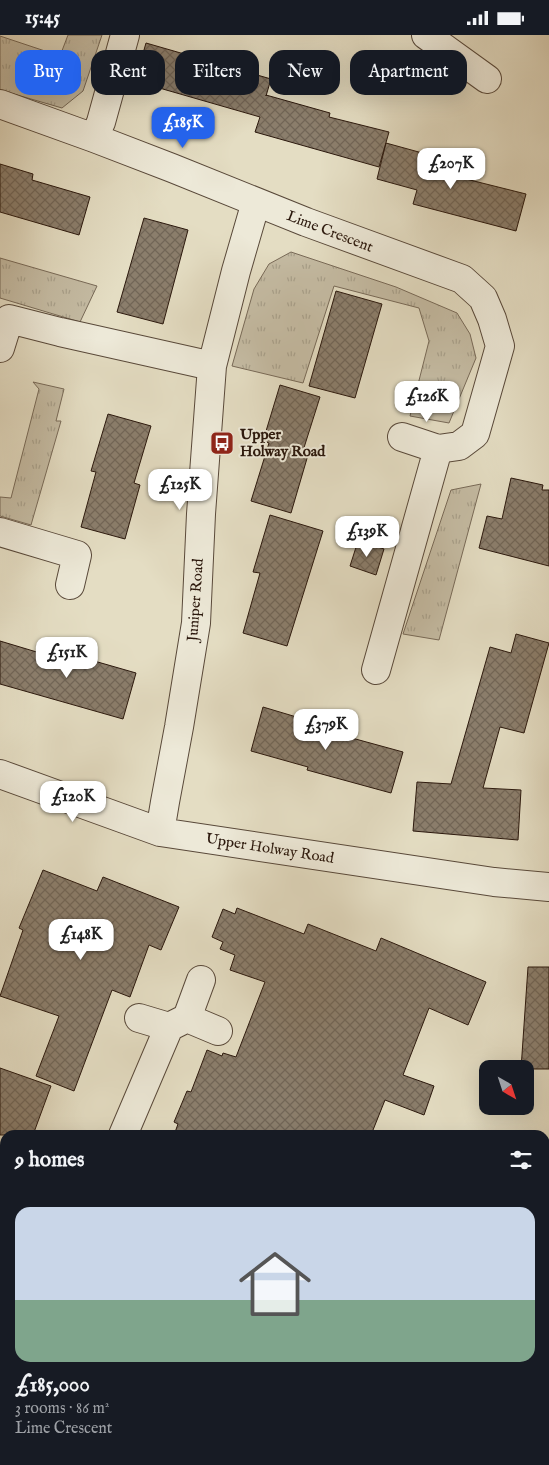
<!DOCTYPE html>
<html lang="en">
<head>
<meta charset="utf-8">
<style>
  :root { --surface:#171b24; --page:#20242c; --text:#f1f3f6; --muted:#9ea1a6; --accent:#2563eb }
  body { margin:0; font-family:"IM FELL English",serif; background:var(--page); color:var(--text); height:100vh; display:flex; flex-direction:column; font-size:19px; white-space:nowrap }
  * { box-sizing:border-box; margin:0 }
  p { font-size:16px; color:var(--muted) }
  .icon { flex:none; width:28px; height:28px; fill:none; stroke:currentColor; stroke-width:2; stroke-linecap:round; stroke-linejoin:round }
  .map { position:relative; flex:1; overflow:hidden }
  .drawer { position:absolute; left:0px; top:1095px; width:550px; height:335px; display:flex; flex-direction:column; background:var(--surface); border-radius:15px 15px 0 0; box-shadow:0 5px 20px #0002 }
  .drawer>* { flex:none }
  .hud { position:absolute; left:15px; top:15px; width:520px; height:45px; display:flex; gap:10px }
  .needle { width:32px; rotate:141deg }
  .fabs { position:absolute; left:479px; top:1025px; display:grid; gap:10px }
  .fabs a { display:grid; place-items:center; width:55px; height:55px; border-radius:10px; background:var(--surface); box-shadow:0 5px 20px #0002; font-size:25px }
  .price { position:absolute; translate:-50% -42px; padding:0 11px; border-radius:10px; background:#fff; color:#222; font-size:16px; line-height:32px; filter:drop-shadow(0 1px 2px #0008) }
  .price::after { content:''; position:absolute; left:50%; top:30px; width:15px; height:11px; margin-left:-8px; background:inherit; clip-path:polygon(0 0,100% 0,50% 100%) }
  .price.current { background:var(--accent); color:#fff }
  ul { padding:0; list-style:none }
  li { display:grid; align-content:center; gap:10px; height:265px; padding:0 15px }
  li span { display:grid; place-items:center; height:155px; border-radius:15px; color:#555 }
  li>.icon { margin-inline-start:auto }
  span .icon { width:90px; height:90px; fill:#fffc; stroke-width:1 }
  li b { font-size:21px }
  h2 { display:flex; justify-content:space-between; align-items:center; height:60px; padding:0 15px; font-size:21px }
  .pill { padding:0 18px; border-radius:15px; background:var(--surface); box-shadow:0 5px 20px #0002; font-size:18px; line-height:45px }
  .pill.current { background:var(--accent); color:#fff }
  .status { display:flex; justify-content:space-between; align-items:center; height:35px; padding:0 25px; background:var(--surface); direction:ltr }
  .status svg { height:14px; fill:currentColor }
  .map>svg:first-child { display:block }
  .grass { fill:url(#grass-tufts); stroke:#786a58 }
  .park { fill:url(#park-dots); stroke:#786a58 }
  .building { fill:url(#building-cross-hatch); stroke:#2b180d }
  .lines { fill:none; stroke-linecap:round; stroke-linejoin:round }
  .street-casing { stroke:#59493a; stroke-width:30 }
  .street { stroke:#ede9d8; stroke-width:28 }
  .labels { text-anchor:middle; stroke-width:4; stroke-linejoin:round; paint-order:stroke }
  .street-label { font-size:15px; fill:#2b180d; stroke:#ede9d8 }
  .poi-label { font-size:15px; font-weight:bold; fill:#2b180d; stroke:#ede9d8; text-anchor:start }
</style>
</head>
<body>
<div class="status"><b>15:45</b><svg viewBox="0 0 49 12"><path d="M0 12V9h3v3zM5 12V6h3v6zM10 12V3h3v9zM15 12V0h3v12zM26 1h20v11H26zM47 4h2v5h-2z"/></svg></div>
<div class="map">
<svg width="549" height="1430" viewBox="0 0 549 1430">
  <defs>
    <pattern id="grass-tufts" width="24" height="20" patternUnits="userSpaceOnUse" patternTransform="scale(1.25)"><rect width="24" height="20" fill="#c5bca4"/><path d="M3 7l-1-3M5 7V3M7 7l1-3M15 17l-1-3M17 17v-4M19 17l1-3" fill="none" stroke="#a9a18c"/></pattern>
    <pattern id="park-dots" width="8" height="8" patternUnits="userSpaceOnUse" patternTransform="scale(1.25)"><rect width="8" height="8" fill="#c5bca4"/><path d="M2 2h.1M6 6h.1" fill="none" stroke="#a9a18c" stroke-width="1.8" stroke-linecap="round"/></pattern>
    <pattern id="building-cross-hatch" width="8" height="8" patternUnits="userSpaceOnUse" patternTransform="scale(1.25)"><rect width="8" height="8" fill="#8b7e6c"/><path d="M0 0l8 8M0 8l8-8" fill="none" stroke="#726657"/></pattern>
  </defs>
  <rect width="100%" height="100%" fill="#e4ddc3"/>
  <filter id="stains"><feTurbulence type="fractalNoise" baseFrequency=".004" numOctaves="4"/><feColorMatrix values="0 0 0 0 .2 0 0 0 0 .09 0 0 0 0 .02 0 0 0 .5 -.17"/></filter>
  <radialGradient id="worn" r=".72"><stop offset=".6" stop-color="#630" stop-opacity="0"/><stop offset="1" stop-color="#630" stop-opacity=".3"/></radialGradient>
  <path class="grass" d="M68,0H102L83,56L62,73L0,55V1L60,21Z
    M291,217L396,252L457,278L470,299L476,323L449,388L410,381L429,306L419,273L334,251L303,348L232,331L254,254L269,229Z
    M0,223L97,251L80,287L0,263Z
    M33,347L64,354L56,386H61L31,490L0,481V462L11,463L39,354Z
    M481,449L439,605L403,599L451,455Z"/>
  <path class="park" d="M545,1122L549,1123V1430H277L281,1425H545Z"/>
  <path class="building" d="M146,8L271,44L266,61V60L330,78L329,82L389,97L379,132L255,97L260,82L135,46Z
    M386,108L426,119L422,133L526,159L516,196L413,169L417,155L377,144Z
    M0,129L33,139L32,145L90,162L79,200L0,177Z
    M144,183L188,195L163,289L117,277Z
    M336,256L382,269L355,363L309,351Z
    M280,350L320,362L302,419L308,420L291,478L251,466L269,408L263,406Z
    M108,379L151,391L134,448L140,450L125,504L81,492L96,437L91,436Z
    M511,443L543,450L542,455H549V531L479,513L487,481L502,484Z
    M270,480L323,496L287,611L243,598L260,538L253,537Z
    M358,506L384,514L376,540L350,531Z
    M516,599L549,608L524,698L500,692L483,753L521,755L518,805L413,796L417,747L451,749L490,612L511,618Z
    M0,606L40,618L42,611L136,638L123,684L0,649Z
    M263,672L320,689L319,694L403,717L391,758L307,735L308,732L251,716Z
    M43,835L97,856L103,842L179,872L161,915L149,910L130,962L112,955L74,1056L36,1041L59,981L0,961L23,895L19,893Z
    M237,873L304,899L308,889L376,916L381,903L486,947L468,990L429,973L403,1040L434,1051L424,1080L385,1065L371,1100H174L178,1089L174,1087L187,1056L191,1057L207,1015L222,1021L223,1018L236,1022L265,947L230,935L235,920L220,914L223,907L212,902L223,874L235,879Z
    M528,932H549V1034H521Z
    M0,1033L51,1051L33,1100H0Z"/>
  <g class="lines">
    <g class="street-casing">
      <path id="street" d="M426,0L487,44
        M0,69L94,103L172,133L306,187L462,244L483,263L492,284L500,311L475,399L459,411L438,414L376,635
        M94,103L101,87L125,0
        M0,313L9,284L60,297L212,331
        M402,402L438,414
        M0,497L77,520L70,550
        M0,739L160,797L494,847L549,852
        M160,797L165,767L179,692L196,588L201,479L212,331L236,236L256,167
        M139,983L169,992
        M187,983L201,945
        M123,1100L169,992L187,983L218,996
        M0,1181L5,1196
        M0,1288L5,1277
        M0,1358L5,1360
        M64,1430L66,1425"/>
    </g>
    <use href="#street" class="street"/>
  </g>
  <defs>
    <g id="bus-square" transform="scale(1.25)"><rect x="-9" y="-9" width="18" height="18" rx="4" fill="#8f2418" stroke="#ede9d8"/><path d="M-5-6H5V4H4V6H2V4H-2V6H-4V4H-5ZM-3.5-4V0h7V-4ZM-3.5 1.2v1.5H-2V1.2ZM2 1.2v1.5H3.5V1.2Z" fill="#fff"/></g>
  </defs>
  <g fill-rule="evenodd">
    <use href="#bus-square" x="222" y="408"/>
  </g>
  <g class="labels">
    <g class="street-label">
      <text transform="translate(330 196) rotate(21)" y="5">Lime Crescent</text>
      <text transform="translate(195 565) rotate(-86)" y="5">Juniper Road</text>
      <text transform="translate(270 813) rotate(9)" y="5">Upper Holway Road</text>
    </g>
    <g class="poi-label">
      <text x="240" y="404">Upper<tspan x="240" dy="17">Holway Road</tspan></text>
    </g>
  </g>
  <rect width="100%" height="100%" filter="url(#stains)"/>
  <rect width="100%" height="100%" fill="url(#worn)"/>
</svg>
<div class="fabs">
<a><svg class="needle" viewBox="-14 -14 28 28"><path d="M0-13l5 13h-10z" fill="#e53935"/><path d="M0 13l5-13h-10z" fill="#9ea1a6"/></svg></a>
</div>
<b class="price current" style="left:183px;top:114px">£185K</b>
<b class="price" style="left:451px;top:155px">£207K</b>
<b class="price" style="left:427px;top:388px">£126K</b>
<b class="price" style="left:180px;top:476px">£125K</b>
<b class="price" style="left:367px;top:523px">£139K</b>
<b class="price" style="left:67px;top:644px">£151K</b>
<b class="price" style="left:326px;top:716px">£379K</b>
<b class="price" style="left:73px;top:788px">£120K</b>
<b class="price" style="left:81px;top:926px">£148K</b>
<div class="hud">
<a class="pill current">Buy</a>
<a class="pill">Rent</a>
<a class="pill">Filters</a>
<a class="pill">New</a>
<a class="pill">Apartment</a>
</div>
<section class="drawer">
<h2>9 homes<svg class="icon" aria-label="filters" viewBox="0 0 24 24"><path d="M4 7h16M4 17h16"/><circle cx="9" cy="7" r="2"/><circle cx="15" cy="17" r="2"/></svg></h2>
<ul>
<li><span style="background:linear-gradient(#c9d6e8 60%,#7fa58c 0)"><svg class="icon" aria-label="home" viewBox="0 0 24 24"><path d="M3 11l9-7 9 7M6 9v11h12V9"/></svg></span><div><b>£185,000</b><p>3 rooms · 86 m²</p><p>Lime Crescent</p></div></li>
</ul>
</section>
</div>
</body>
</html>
